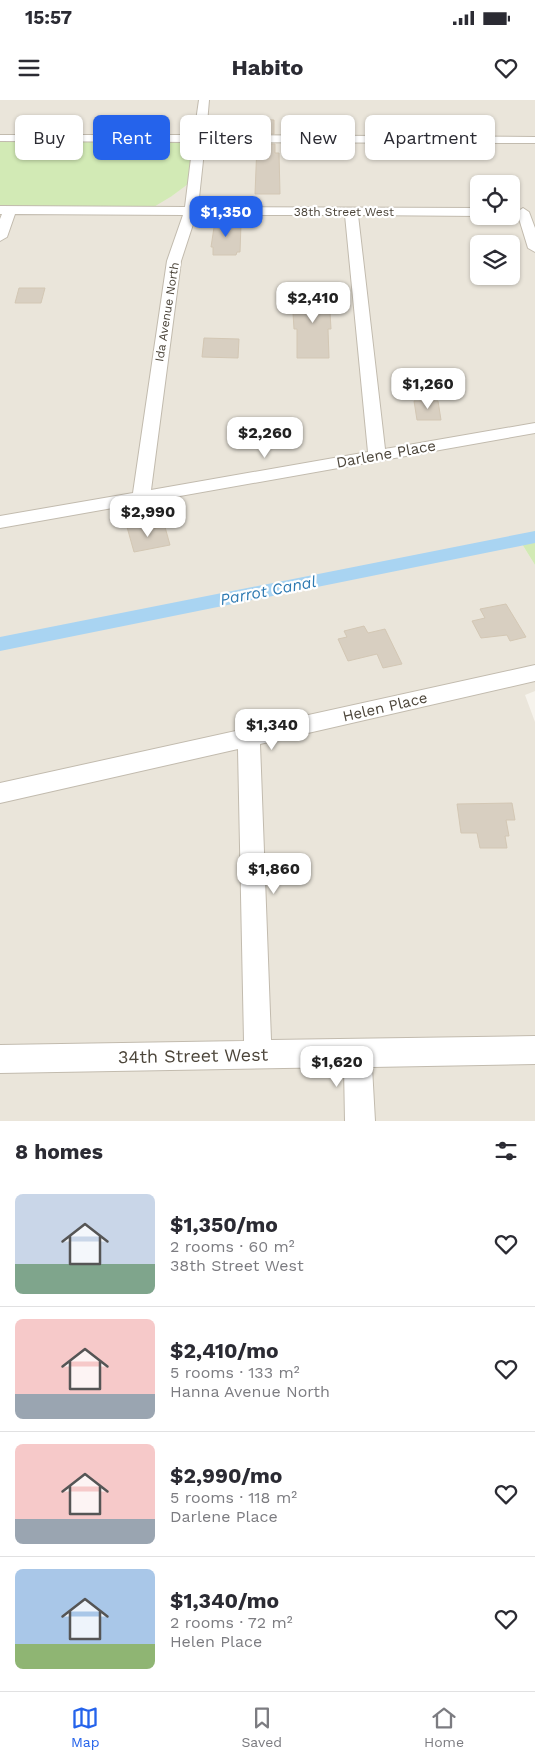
<!DOCTYPE html>
<html lang="en">
<head>
<meta charset="utf-8">
<style>
  :root { --surface:#fff; --page:#f2f2f3; --text:#2b2b33; --muted:#7c7c81; --line:#e1e1e2; --accent:#2563eb }
  body { margin:0; font-family:"Work Sans",sans-serif; background:var(--page); color:var(--text); height:100vh; display:flex; flex-direction:column; font-size:19px; white-space:nowrap }
  * { box-sizing:border-box; margin:0 }
  p { font-size:16px; color:var(--muted) }
  .icon { flex:none; width:28px; height:28px; fill:none; stroke:currentColor; stroke-width:2; stroke-linecap:round; stroke-linejoin:round }
  .map { position:relative; height:1021px; overflow:hidden }
  .sheet { display:flex; flex-direction:column; background:var(--surface); flex:1 }
  .sheet>* { flex:none }
  .hud { position:absolute; left:15px; top:15px; width:505px; height:45px; display:flex; gap:10px }
  .controls { position:absolute; left:470px; top:75px; display:grid; gap:10px }
  .controls a { display:grid; place-items:center; width:50px; height:50px; border-radius:8px; background:var(--surface); box-shadow:0 1px 4px #0004; font-size:25px }
  .price { position:absolute; translate:-50% -42px; padding:0 11px; border-radius:10px; background:#fff; color:#222; font-size:16px; line-height:32px; filter:drop-shadow(0 1px 2px #0008) }
  .price::after { content:''; position:absolute; left:50%; top:30px; width:15px; height:11px; margin-left:-8px; background:inherit; clip-path:polygon(0 0,100% 0,50% 100%) }
  .price.on { background:var(--accent); color:#fff }
  ul { padding:0; list-style:none }
  li { display:flex; align-items:center; gap:15px; height:125px; padding:0 15px }
  li+li { border-top:1px solid var(--line) }
  li span { display:grid; place-items:center; flex:none; width:140px; height:100px; border-radius:8px; color:#555 }
  li>.icon { margin-inline-start:auto }
  span .icon { width:60px; height:60px; fill:#fffc; stroke-width:1 }
  li b { font-size:21px }
  h2 { display:flex; justify-content:space-between; align-items:center; height:60px; padding:0 15px; font-size:21px }
  .chip { padding:0 18px; border-radius:8px; background:var(--surface); box-shadow:0 1px 4px #0004; font-size:18px; line-height:45px }
  .chip.on { background:var(--accent); color:#fff }
  .status { display:flex; justify-content:space-between; align-items:center; height:35px; padding:0 25px; background:var(--surface); direction:ltr }
  .status svg { height:14px; fill:currentColor }
  header { display:flex; justify-content:space-between; align-items:center; height:65px; padding:0 15px; background:var(--surface); font-size:22px; font-weight:700 }
  .tabs { display:flex; justify-content:space-around; align-items:center; height:70px; border-top:1px solid var(--line); background:var(--surface); font-size:14px; color:var(--muted) }
  .tabs a { display:grid; justify-items:center; gap:2px }
  .tabs .on { color:var(--accent) }
  .map>svg:first-child { display:block }
  .residential { fill:#eae5da; fill-rule:evenodd }
  .green { fill:#d2eab5 }
  .lines { fill:none; stroke-linecap:round; stroke-linejoin:round }
  .canal { fill:#a9d4f2; fill-rule:evenodd }
  .building { fill:#d8cfc1; stroke:#d3c7b4 }
  .minor-casing { stroke:#c2bbae; stroke-width:2 }
  .minor { fill:#fff; fill-rule:evenodd }
  .labels { text-anchor:middle; stroke-width:4.5; stroke-linejoin:round; paint-order:stroke }
  .far-street-label { font-size:12px; fill:#4b4439; stroke:#fff }
  .street-label { font-size:15px; fill:#4b4439; stroke:#fff }
  .water-label { font-size:16px; font-style:italic; fill:#2e7ab2; stroke:#fff }
  .near-street-label { font-size:18px; fill:#4b4439; stroke:#fff }
</style>
</head>
<body>
<div class="status"><b>15:57</b><svg viewBox="0 0 49 12"><path d="M0 12V9h3v3zM5 12V6h3v6zM10 12V3h3v9zM15 12V0h3v12zM26 1h20v11H26zM47 4h2v5h-2z"/></svg></div>
<header><svg class="icon" aria-label="menu" viewBox="0 0 24 24"><path d="M4 6h16M4 12h16M4 18h16"/></svg>Habito<svg class="icon" aria-label="heart" viewBox="0 0 24 24"><path d="M12 20l-8-8c-3-5 5-10 8-4 3-6 11-1 8 4z"/></svg></header>
<div class="map">
<svg width="535" height="1021" viewBox="0 0 535 1021">
  <rect width="100%" height="100%" fill="#f6f3ec"/>
  <path class="residential" d="M0,0H535V431L517,436L535,465V591L525,595L535,622V1021H0V109L172,96L187,84L195,72L0,36ZM479,84H511V116H479ZM479,144H511V176H479Z"/>
  <path class="green" d="M0,36L177,38L193,54L195,72L188,84L172,96L147,111L0,109Z
    M535,431V465L517,436Z"/>
  <g class="lines">
    <path class="canal" d="M535,431V443L0,551V537Z"/>
  </g>
  <path class="building" d="M257,19L274,20V34L257,33Z
    M257,44H275V53H279L280,94H255Z
    M215,121H236V124H241L240,152H237L236,155H213V147H211Z
    M19,188H45L41,203H15Z
    M299,188H320L321,196H329L331,229H328L329,258H297V229H294L293,213H299Z
    M204,238L239,239L238,258L202,257Z
    M414,301H438L441,320H417Z
    M143,424L145,430L165,427L170,445L134,452L127,427Z
    M506,504L526,537L510,541L507,535L481,538L472,521L485,518L480,509Z
    M364,526L368,533L385,529L402,564L383,568L377,554L348,561L338,539L347,537L344,531Z
    M512,703L515,720H506L509,736H505L507,748H480L477,733H461L457,704Z"/>
  <g class="lines">
    <g class="minor-casing">
      <path id="minor" d="M199,0H209L206,35L535,37V43L205,42L198,107L479,108V116L358,115L385,349L535,323V333L0,428V416L133,393L167,161L183,115L15,114L7,137L0,141V119L2,114H0V106L185,107L193,42L0,41V35H194ZM196,115H345L368,352L151,390L181,161Z
        M523,108L529,112L535,128V152L528,148L517,112Z
        M535,565V581L260,644L271,940L535,936V964L372,967L375,1021H345L344,967L0,973V945L244,941L238,649L0,703V683Z"/>
    </g>
    <use href="#minor" class="minor"/>
  </g>
  <g class="labels">
    <g class="far-street-label">
      <text x="344" y="116">38th Street West</text>
      <text transform="translate(167 212) rotate(-81)" y="4">Ida Avenue North</text>
    </g>
    <g class="street-label">
      <text transform="translate(386 354) rotate(-10)" y="5">Darlene Place</text>
      <text transform="translate(385 607) rotate(-13)" y="5">Helen Place</text>
    </g>
    <g class="water-label">
      <text transform="translate(268 490) rotate(-11)" y="6">Parrot Canal</text>
    </g>
    <g class="near-street-label">
      <text transform="translate(193 956) rotate(-1)" y="6">34th Street West</text>
    </g>
  </g>
</svg>
<div class="controls">
<a><svg class="icon" aria-label="locate" viewBox="0 0 24 24"><circle cx="12" cy="12" r="6"/><path d="M12 2v4M12 18v4M2 12h4M18 12h4"/></svg></a>
<a><svg class="icon" aria-label="layers" viewBox="0 0 24 24"><path d="M12 4l9 5-9 5-9-5zM3 14l9 5 9-5"/></svg></a>
</div>
<b class="price on" style="left:226px;top:138px">$1,350</b>
<b class="price" style="left:313px;top:224px">$2,410</b>
<b class="price" style="left:428px;top:310px">$1,260</b>
<b class="price" style="left:265px;top:359px">$2,260</b>
<b class="price" style="left:148px;top:438px">$2,990</b>
<b class="price" style="left:272px;top:651px">$1,340</b>
<b class="price" style="left:274px;top:795px">$1,860</b>
<b class="price" style="left:337px;top:988px">$1,620</b>
<div class="hud">
<a class="chip">Buy</a>
<a class="chip on">Rent</a>
<a class="chip">Filters</a>
<a class="chip">New</a>
<a class="chip">Apartment</a>
</div>
</div>
<section class="sheet">
<h2>8 homes<svg class="icon" aria-label="filters" viewBox="0 0 24 24"><path d="M4 7h16M4 17h16"/><circle cx="9" cy="7" r="2"/><circle cx="15" cy="17" r="2"/></svg></h2>
<ul>
<li><span style="background:linear-gradient(#c9d6e8 70%,#7fa58c 0)"><svg class="icon" aria-label="home" viewBox="0 0 24 24"><path d="M3 11l9-7 9 7M6 9v11h12V9"/></svg></span><div><b>$1,350/mo</b><p>2 rooms · 60 m²</p><p>38th Street West</p></div><svg class="icon" aria-label="heart" viewBox="0 0 24 24"><path d="M12 20l-8-8c-3-5 5-10 8-4 3-6 11-1 8 4z"/></svg></li>
<li><span style="background:linear-gradient(#f6c9c9 75%,#9aa5b1 0)"><svg class="icon" aria-label="home" viewBox="0 0 24 24"><path d="M3 11l9-7 9 7M6 9v11h12V9"/></svg></span><div><b>$2,410/mo</b><p>5 rooms · 133 m²</p><p>Hanna Avenue North</p></div><svg class="icon" aria-label="heart" viewBox="0 0 24 24"><path d="M12 20l-8-8c-3-5 5-10 8-4 3-6 11-1 8 4z"/></svg></li>
<li><span style="background:linear-gradient(#f6c9c9 75%,#9aa5b1 0)"><svg class="icon" aria-label="home" viewBox="0 0 24 24"><path d="M3 11l9-7 9 7M6 9v11h12V9"/></svg></span><div><b>$2,990/mo</b><p>5 rooms · 118 m²</p><p>Darlene Place</p></div><svg class="icon" aria-label="heart" viewBox="0 0 24 24"><path d="M12 20l-8-8c-3-5 5-10 8-4 3-6 11-1 8 4z"/></svg></li>
<li><span style="background:linear-gradient(#a9c7e8 75%,#8fb573 0)"><svg class="icon" aria-label="home" viewBox="0 0 24 24"><path d="M3 11l9-7 9 7M6 9v11h12V9"/></svg></span><div><b>$1,340/mo</b><p>2 rooms · 72 m²</p><p>Helen Place</p></div><svg class="icon" aria-label="heart" viewBox="0 0 24 24"><path d="M12 20l-8-8c-3-5 5-10 8-4 3-6 11-1 8 4z"/></svg></li>
</ul>
</section>
<nav class="tabs">
<a class="on"><svg class="icon" aria-label="map" viewBox="0 0 24 24"><path d="M3 6l6-2 6 2 6-2v14l-6 2-6-2-6 2zM9 4v14M15 6v14"/></svg>Map</a>
<a><svg class="icon" aria-label="saved" viewBox="0 0 24 24"><path d="M7 4h10v16l-5-4-5 4z"/></svg>Saved</a>
<a><svg class="icon" aria-label="home" viewBox="0 0 24 24"><path d="M3 11l9-7 9 7M6 9v11h12V9"/></svg>Home</a>
</nav>
</body>
</html>
